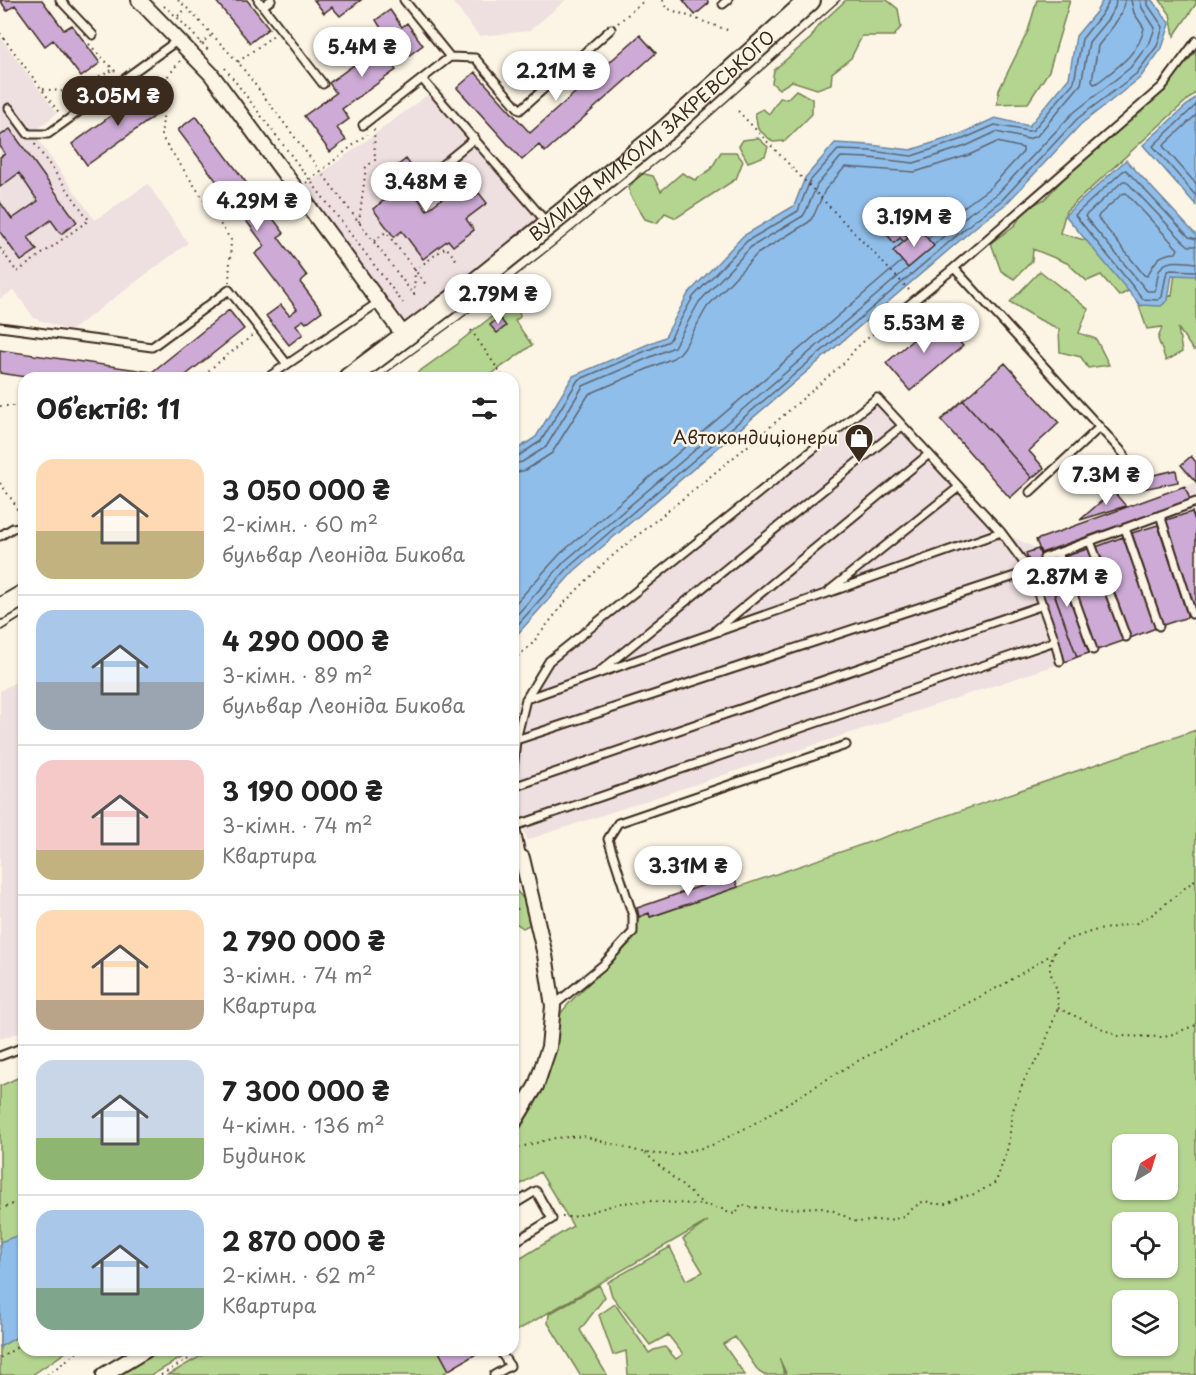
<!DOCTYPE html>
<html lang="uk">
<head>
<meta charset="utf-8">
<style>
  :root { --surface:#fff; --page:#f6f6f6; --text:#222; --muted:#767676; --line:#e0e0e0; --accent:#3b2a1e }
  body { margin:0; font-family:"Playpen Sans",sans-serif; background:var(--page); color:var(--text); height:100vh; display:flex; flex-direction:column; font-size:22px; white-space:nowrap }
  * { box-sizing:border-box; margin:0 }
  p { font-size:20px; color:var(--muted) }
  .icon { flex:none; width:33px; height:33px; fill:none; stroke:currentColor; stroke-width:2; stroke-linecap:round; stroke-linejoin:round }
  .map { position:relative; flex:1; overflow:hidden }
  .panel { position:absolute; left:18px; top:372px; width:501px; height:984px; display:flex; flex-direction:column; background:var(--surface); border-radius:18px; box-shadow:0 2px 4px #0004 }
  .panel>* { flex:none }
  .needle { width:39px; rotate:38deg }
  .buttons { position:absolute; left:1112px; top:1134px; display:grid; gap:12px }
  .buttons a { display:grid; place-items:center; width:66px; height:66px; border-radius:12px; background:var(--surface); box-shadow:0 2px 4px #0004; font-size:30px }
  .price { position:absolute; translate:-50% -51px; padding:0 14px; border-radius:21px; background:#fff; color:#222; font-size:20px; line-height:39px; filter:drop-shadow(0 2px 3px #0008) }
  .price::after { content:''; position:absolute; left:50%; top:36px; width:18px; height:14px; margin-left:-9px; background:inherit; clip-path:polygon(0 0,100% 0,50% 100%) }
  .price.on { background:var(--accent); color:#fff }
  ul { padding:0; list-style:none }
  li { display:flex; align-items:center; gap:18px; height:150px; padding:0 18px }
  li+li { border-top:2px solid var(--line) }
  li span { display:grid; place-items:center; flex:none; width:168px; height:120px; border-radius:18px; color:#555 }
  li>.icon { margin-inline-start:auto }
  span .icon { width:72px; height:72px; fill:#fffc; stroke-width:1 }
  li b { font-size:26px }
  h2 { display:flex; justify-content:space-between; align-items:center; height:72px; padding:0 18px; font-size:26px }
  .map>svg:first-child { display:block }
  .built { fill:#eedfe0 }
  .green { fill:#b4d58f; stroke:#788056; stroke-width:1.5; fill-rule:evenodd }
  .water { fill:#90beea; stroke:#6e8398; stroke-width:1.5 }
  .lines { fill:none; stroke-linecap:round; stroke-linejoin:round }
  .shore { stroke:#5d6570; stroke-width:1.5 }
  .building { fill:#cdabd6; stroke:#3b2a1e; stroke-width:1.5 }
  .lane-casing { stroke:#3b2a1e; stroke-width:11 }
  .street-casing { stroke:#3b2a1e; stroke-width:18 }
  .secondary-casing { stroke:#3b2a1e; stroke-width:24 }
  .path { stroke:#3b2a1e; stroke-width:2; stroke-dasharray:1.5 4.5; stroke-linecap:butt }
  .lane { stroke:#fcf5e5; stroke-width:7 }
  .street { stroke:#fcf5e5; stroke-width:14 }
  .secondary { stroke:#fcf5e5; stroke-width:20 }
  .tram { stroke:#3b2a1e; stroke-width:1.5 }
  .labels { text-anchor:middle; stroke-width:5; stroke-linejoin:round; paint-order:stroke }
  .street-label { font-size:18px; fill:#3b2a1e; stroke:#fcf5e5 }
  .poi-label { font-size:18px; fill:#3b2a1e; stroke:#fcf5e5; text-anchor:end }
</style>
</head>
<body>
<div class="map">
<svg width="1196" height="1375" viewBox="0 0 1196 1375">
  <rect width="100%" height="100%" fill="#fcf5e5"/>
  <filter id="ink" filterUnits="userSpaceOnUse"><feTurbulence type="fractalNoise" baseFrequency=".0167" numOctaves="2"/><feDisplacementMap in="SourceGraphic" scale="12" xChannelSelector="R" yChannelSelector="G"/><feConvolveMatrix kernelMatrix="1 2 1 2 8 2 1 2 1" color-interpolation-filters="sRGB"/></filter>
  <g filter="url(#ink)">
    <path class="built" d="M451,0H566L529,31L479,36Z
      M0,37L57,113L38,129V140L95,220L148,184L188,243L70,331L34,318L14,290L0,299Z
      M438,87L548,215L405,323L301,189Z
      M877,398L1001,532L1038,549L1036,540L1196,482V614L1065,662L527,840L513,794V770L526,699L549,661Z
      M24,677V1031L0,1039V691Z"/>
    <path class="green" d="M846,0H887L898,9L901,27L894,36H862L851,58L832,73L831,84L817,89L792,81L779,89L772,83L774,70L811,38L818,26Z
      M1037,0H1070L1049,71L1028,103L997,104L999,90L1028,31Z
      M1160,0H1196V4L1174,36L1170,14Z
      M1196,51V92L1066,211L1060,233L1098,244L1134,288L1119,296L1101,275L1087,281L1067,263L1033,249L1032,261L1014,279L1001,271L991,243L1015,225L1025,209L1045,199L1071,170L1164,89Z
      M796,90L812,99V114L785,141L773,142L758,129L755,113L763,109L769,114L780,98L787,99Z
      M758,138L768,147L765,156L748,162L739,146L743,140Z
      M721,152H736L743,161L736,179L676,218L665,213L657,223L645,219L630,195L629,188L640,173L653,176L661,191L682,173L695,180L711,169Z
      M1040,271L1088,309L1079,333L1096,339L1109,365L1088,368L1081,357L1060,352L1059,329L1040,320L1010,302Z
      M1175,273L1196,275V350H1193L1178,328L1182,352L1166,361L1158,339L1162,327L1147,329L1139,306L1158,303L1172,295Z
      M521,294L524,298L518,304L520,317L515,321L532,345L486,378H410L459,343V342Z
      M1196,730V1375H787L779,1358L785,1375H764L759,1372L735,1337L723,1344L745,1375H628L626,1351L613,1355L599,1315L615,1304L649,1353L654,1350L665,1347L676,1359L683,1354L668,1335L650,1345L612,1296L608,1282L670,1247L686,1280L703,1272L683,1239L708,1221L513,1333V1263L573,1226L540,1172L513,1189V1133L537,1099L551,1064L556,1030L560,1014L571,1001L634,939L639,917L649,913L651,917ZM1122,1144H1167V1190H1122ZM1122,1222H1167V1268H1122ZM1122,1300H1167V1346H1122Z
      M513,887L530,906L533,923L523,928L513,921Z
      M24,1075V1234L0,1244V1086Z
      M599,1285L605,1297L580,1330L607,1375H580L548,1323L549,1314Z
      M24,1310V1350H69L32,1375H0V1330Z
      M155,1350H195L152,1375H112Z
      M211,1350H438L449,1370L441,1375H168Z"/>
    <path class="water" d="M1103,0H1152L1170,24L1162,48L1140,78L1081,124L1006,204L979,224L574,571L513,639V452L536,437L573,376L665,337L688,294L743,236L794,206L805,178L835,143L870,145L911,150L961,134L995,118L1029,126L1069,78L1076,36L1096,12Z
      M1196,97V205L1143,145Z
      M1126,160L1196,235V276L1172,275L1168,300L1161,306L1140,305L1065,215Z
      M24,1233V1333L0,1347V1242Z"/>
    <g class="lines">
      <path class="shore" d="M1125,0L1121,14L1114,25L1098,46L1092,81L1094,84L1097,83C1115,69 1140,53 1144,28L1134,13L1131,0
        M1196,105L1153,146L1196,196
        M1196,115L1163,146L1196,184
        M1126,193L1178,249L1176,253C1156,254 1156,262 1147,276L1144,275L1098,218L1099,215L1122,194Z
        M1196,239L1189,237L1126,170L1123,171L1075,215L1143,299L1158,300L1162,297L1166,275L1169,270L1196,271
        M935,244L970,213L997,194L1072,114L1130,68L1150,42L1155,28L1142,8L1140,0
        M1196,246H1189L1184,242L1126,181H1123L1085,216L1086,218L1147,291H1155C1157,284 1157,277 1159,271C1165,257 1184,262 1196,263
        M513,457L518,456L541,441L578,380L669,341L693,297L747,241L798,211L810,181L838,150L870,151L912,156L963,139L995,125L1028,131L1033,130L1074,82L1082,39L1101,15L1108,4V0
        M513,464L522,462L546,447L583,386L674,347L699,302L751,247L803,216L806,211L817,185L841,157L869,158L914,163L966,146L996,132L1028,139L1037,136L1081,84L1089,42L1108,19L1115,7L1116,0
        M513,473L526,470L552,453L589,394L673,358L680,353L684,348L707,307L757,254L809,222L814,215L825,190L845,167L915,172L969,155L997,142L1023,148V152L991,187L965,206L929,238
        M513,606L560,554L901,262
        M513,619L565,561L907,269
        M513,630L570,566L975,220L1002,200L1077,119L1136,74L1157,46L1163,27L1148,5V0"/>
    </g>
    <path class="building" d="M0,0H42L64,30L72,25L100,63L81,77L53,40L45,46L15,5L7,11Z
      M215,0H247L269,28L250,43Z
      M314,0H361L340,16L332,7L324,13Z
      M683,0H707L709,3L695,15Z
      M390,10L402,27L407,23L423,45L404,59L400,53L389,61L396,70L342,109L349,119L337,128L346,140L330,152L304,116L336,93L329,83L377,48L369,37L381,28L376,20Z
      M640,35L656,53L545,152L539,145L522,160L457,88L475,72L530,133Z
      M148,89L163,110L87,165L72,144Z
      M196,116L284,233L278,237L307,276L300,282L322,311L306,323L303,320L296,325L303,334L289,345L266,316L281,305L289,315L297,309L255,254L265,246L178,130Z
      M10,129L77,222L61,234L51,220L28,237L37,250L21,261L0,232V202L12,219L38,201L19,173L0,187V157L5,154L0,146V136Z
      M406,159L415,171L404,180L427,210L464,182L475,196L479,193L487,203L466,219L474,230L453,246L448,240L423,259L402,231L394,237L373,209L391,195L379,180Z
      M896,212L911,229L905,234L908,238L904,242L900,238L894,243L880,226Z
      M919,229L934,246L908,268L893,251Z
      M229,310L244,329L182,378H32L0,373V350L152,372Z
      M499,317L506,326L497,333L490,325Z
      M938,318L963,346L910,391L886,363Z
      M1005,363L1059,423L1029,451L1044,468L1032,478L963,400Z
      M963,400L1032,478L1010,498L941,420Z
      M1191,456L1196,462V482L1181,465Z
      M1176,470L1178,482L1143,489L1140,478Z
      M1185,486L1190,500L1041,553L1036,540Z
      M1113,491L1126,506L1080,520Z
      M1192,512L1196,524V613L1166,520Z
      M1158,525L1188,617L1163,625L1132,533Z
      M1123,537L1156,628L1130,638L1096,547Z
      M1090,548L1123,641L1097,650L1064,557Z
      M1038,549L1077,657L1065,662L1026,553Z
      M1056,560L1089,653L1077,657L1044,564Z
      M733,875L738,887L650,917L649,913L639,917L637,908Z
      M438,1350H483L449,1370Z"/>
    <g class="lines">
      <g class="lane-casing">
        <path id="lane" d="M60,0L93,35
          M258,0L323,84
          M404,0L450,57
          M723,4L728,0
          M263,6L271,0
          M422,79L548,224
          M9,108L28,134H48L178,40
          M363,125L450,57L475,58L520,110L611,29
          M425,179L475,138
          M954,268L1124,454
          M894,317L954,268L1162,87L1196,41
          M0,327L152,347L229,290L287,364
          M267,378L379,302
          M1030,492L1100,427
          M1160,515L1192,614
          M1125,528L1159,626
          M0,536L13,528L24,526
          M1090,541L1126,637
          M1058,553L1093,650
          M1044,558L1196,502
          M830,590L959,487
          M716,630L929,454
          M599,672L902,426
          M526,699L1001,532
          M516,740L1030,571
          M513,770L516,740L526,699L549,661L877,398L1001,532L1030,571L1055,641L1060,661
          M513,787L1043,605
          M513,807L515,826L522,858
          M515,826L1055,641
          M553,1006L603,965L633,932V916L608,839L618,823L846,745
          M0,1056L24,1047
          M513,1205L536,1191L552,1219L513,1243
          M494,1375L510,1366L499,1350"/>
      </g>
      <g class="street-casing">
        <path id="street" d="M139,0L211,74L405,337
          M513,1124L536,1086L549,1047L553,1006L545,955L522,858
          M104,1375L146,1350"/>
      </g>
      <g class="secondary-casing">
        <g id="secondary">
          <path id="s1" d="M349,378L473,285L667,129L810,0"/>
          <path d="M0,609L24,595"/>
        </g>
      </g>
      <path class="path" d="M178,0L187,8L238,62L414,295
        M663,0L666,8L730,31
        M164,6L177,17L209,51
        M178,16L187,8
        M618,23L645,0
        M0,33L60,114
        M89,44L116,72
        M200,44L212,35
        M180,61L168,76L161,136L231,240L229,282
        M238,62L274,35
        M225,68L403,303
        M43,89L68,92L112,70
        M738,111L910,291
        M306,183L367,134
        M359,222L366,167L375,160L374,128
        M374,241L386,232L427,286
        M0,248L17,272L89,220L34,143
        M414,295L415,270L446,247L458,262
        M471,330L504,378
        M199,378L253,335
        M0,406H24
        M0,483L15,504L20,517
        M513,660L531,645L565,602L606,561L755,440L845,362L856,348L886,323
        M513,914L521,905
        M1058,1008L1118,1036L1165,1037L1196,1025
        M513,1149L555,1138L583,1136L645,1153L672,1155L710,1146L750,1126L852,1064L1006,983L1052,954
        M645,1153L703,1204
        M0,1209L24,1200
        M562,1217H573L621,1203L649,1201L706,1205L722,1209L729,1213L736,1214L741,1204L748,1207L765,1208L791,1209L817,1207L834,1211L857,1222L895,1219L903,1216L920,1203L925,1201L935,1204H946L961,1197L975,1194L996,1182L1008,1147L1013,1110L1025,1078L1041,1054L1058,1008L1057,990L1050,972V962L1057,947L1067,940L1093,931L1137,923L1153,914L1196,879
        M0,1358L24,1343
        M47,1375L80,1350
        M161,1375L204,1350"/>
      <use href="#lane" class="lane"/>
      <use href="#street" class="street"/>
      <use href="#secondary" class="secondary"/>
      <path class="tram" d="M379,378L459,320L556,244L677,146L840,0
        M0,631L24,616"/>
    </g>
  </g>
  <defs>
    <g id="shop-pin" transform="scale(1.5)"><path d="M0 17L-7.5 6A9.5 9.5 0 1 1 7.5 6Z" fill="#3b2a1e" stroke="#fcf5e5"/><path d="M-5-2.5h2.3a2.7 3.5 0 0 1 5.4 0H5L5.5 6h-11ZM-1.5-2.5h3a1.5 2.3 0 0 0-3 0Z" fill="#fff"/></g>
  </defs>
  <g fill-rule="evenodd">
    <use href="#shop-pin" x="859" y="438"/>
  </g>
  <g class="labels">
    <g class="street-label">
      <text dy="6" stroke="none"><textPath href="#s1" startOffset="388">ВУЛИЦЯ МИКОЛИ ЗАКРЕВСЬКОГО</textPath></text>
    </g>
    <g class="poi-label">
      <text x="838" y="444">Автокондиціонери</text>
    </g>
  </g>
</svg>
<div class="buttons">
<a><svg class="needle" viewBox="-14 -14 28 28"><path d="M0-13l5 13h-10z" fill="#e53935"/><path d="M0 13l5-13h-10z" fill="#767676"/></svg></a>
<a><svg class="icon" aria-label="locate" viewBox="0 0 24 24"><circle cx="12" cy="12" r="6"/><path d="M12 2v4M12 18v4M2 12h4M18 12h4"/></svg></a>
<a><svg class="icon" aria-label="layers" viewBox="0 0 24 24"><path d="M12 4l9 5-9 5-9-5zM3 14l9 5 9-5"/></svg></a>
</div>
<b class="price" style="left:362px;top:78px">5.4M ₴</b>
<b class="price" style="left:556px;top:102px">2.21M ₴</b>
<b class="price on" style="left:118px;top:127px">3.05M ₴</b>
<b class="price" style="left:426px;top:213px">3.48M ₴</b>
<b class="price" style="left:257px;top:232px">4.29M ₴</b>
<b class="price" style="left:914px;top:248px">3.19M ₴</b>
<b class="price" style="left:498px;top:325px">2.79M ₴</b>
<b class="price" style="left:924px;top:354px">5.53M ₴</b>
<b class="price" style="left:1106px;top:506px">7.3M ₴</b>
<b class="price" style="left:1067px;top:608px">2.87M ₴</b>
<b class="price" style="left:688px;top:897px">3.31M ₴</b>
<section class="panel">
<h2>Об’єктів: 11<svg class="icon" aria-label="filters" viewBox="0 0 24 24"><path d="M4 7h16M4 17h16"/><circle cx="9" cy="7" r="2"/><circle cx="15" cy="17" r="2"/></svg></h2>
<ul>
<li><span style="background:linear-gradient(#ffd9b3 60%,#c2b280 0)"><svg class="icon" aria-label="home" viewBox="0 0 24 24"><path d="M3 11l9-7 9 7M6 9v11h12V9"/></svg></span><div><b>3 050 000 ₴</b><p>2-кімн. · 60 m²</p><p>бульвар Леоніда Бикова</p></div></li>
<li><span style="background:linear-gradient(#a9c7e8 60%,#9aa5b1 0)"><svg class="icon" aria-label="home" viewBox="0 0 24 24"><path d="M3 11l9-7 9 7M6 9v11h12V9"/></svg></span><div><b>4 290 000 ₴</b><p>3-кімн. · 89 m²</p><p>бульвар Леоніда Бикова</p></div></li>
<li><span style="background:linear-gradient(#f6c9c9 75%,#c2b280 0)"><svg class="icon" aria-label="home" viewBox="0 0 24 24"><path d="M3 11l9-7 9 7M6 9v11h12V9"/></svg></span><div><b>3 190 000 ₴</b><p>3-кімн. · 74 m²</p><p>Квартира</p></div></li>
<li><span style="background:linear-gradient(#ffd9b3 75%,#b9a48a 0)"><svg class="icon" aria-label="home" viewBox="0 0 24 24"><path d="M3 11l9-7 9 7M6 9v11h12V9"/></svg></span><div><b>2 790 000 ₴</b><p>3-кімн. · 74 m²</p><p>Квартира</p></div></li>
<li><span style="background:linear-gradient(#c9d6e8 65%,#8fb573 0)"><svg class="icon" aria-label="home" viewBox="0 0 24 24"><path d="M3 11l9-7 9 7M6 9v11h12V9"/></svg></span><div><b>7 300 000 ₴</b><p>4-кімн. · 136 m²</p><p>Будинок</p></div></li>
<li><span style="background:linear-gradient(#a9c7e8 65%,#7fa58c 0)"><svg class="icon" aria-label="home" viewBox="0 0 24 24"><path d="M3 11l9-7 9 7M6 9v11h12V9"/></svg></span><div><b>2 870 000 ₴</b><p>2-кімн. · 62 m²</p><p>Квартира</p></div></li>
</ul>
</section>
</div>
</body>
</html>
